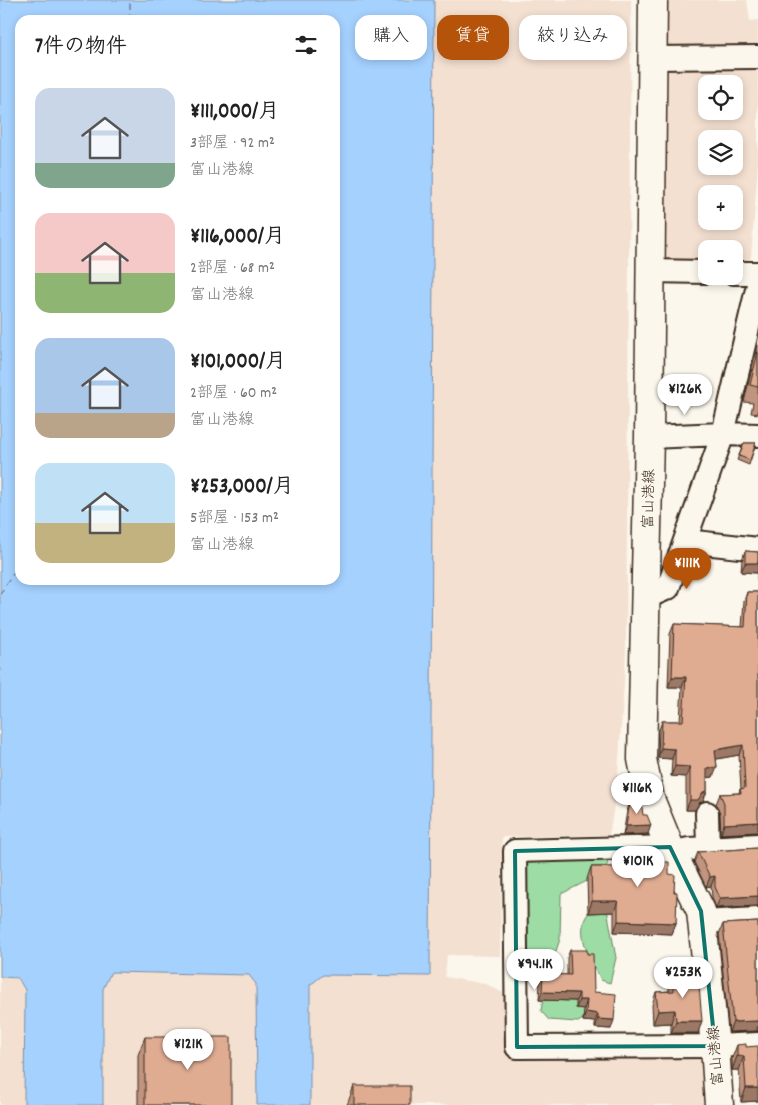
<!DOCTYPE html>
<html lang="ja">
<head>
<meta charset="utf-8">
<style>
  :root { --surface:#fff; --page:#f2f2f2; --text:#222; --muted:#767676; --accent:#b45309 }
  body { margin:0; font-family:Dekko,"Klee One",sans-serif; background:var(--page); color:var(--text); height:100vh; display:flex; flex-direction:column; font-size:19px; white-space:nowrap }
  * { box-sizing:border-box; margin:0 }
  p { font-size:16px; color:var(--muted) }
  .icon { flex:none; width:28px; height:28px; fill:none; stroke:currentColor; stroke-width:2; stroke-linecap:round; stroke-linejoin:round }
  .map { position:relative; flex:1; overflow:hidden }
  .details { position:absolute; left:15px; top:15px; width:325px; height:570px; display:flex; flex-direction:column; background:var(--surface); border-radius:15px; box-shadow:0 2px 8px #0003 }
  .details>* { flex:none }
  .top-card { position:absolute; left:355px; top:15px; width:328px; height:45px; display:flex; gap:10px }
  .controls { position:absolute; left:698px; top:75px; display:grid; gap:10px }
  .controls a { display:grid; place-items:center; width:45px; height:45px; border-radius:10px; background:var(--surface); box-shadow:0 2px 8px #0003; font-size:25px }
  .price { position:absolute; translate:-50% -42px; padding:0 11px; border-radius:18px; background:#fff; color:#222; font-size:16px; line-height:32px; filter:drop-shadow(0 1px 2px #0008) }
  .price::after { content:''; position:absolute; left:50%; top:30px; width:15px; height:11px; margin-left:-8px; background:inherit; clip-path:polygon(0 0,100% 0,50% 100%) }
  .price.active { background:var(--accent); color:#fff }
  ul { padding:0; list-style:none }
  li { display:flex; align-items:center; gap:15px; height:125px; padding:0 20px }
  li span { display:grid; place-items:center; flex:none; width:140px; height:100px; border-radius:15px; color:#555 }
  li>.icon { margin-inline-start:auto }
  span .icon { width:60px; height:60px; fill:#fffc; stroke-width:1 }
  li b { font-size:21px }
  h2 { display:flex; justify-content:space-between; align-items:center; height:60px; padding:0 20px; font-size:21px }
  .chip { padding:0 18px; border-radius:15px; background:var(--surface); box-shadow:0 2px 8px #0003; font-size:18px; line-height:45px }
  .chip.active { background:var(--accent); color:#fff }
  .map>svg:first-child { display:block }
  .built { fill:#f3e0d1; fill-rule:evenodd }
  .green { fill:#9ddca5; stroke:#6c8362 }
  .water { fill:#a5d1ff; stroke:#7b8ea5; fill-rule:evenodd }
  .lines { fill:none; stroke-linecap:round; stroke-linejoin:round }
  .ferry { stroke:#565456; stroke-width:1; stroke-dasharray:6 5; stroke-linecap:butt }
  .minor-casing { stroke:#3b2a1e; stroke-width:26 }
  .major-casing { stroke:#3b2a1e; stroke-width:31 }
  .minor { stroke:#fbf7ec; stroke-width:22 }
  .major { stroke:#fbf7ec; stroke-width:28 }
  .wall { fill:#c0947e; stroke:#3b2a1e }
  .shaded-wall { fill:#9c7866; stroke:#3b2a1e }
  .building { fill:#dfac92; stroke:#3b2a1e }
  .marked { fill:none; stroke:#0f766e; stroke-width:4; stroke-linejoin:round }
  .labels { text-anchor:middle; stroke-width:4; stroke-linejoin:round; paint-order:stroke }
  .street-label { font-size:15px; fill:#3b2a1e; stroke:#fbf7ec }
</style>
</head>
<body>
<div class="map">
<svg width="758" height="1105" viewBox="0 0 758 1105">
  <rect width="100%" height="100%" fill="#fbf7ec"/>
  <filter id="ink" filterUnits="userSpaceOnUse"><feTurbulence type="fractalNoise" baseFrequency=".02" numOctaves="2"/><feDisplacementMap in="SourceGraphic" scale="10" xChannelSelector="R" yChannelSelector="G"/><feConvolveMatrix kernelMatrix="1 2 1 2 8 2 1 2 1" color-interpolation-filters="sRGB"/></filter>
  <g filter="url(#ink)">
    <path class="built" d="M434,0H631L626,652L617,789L609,835L502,837L500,956L447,955L445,977L486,984L503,993L510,1056L705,1052L708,1105H0V977L103,989L111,972L430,976Z
      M665,0H747L750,21L758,20V48H668L664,44Z
      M758,66V163L751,258L744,262H734V249H706V262H665L664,258L665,72L669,67ZM706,84H734V111H706ZM706,139H734V166H706ZM706,194H734V221H706Z"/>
    <path class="green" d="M603,857L608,863L603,873L561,894L560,939L550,969L529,972L520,959L525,864L532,860Z
      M595,904H606L616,958L610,983L601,980C593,963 578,941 584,921C586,915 592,909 595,904Z
      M573,981L588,1016L578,1022L549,1020L541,1011L544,992Z"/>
    <path class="water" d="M0,0H434L430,976L323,975L310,985V1105H257L256,984L249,975L111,972L103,989V1105H24L25,990L18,978L0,977ZM20,20H335V580H20Z"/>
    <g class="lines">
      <path class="ferry" d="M130,20V0
        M0,594L20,563"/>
      <g class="minor-casing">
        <path id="minor" d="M653,58L758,57
          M650,271L706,272
          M734,273H758
          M649,437L723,434L758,435
          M686,541L758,549
          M645,598L668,588L723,434L758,285
          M707,813L708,848
          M670,847L515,851L517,1047L715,1046L758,1044
          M672,853L689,849L758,845
          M702,922L758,919"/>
      </g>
      <g class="major-casing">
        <path id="major" d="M653,0L649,437L642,759L650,799L672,853L701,911L715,1046L719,1105"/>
      </g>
      <use href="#minor" class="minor"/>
      <use href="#major" class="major"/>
    </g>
    <path class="wall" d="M758,345V414L751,413L753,403L744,402L756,351Z
      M744,443H756L749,465L737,460Z
      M745,551L758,552V580H757V573L741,572L742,560Z
      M747,592H758V832L721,834L720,813L716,804L720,794L739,793L740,789H741L739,755L716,759L717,767L713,777L707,778V791L703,801L700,802L695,810H686V777L671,776L672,759L658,758L659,730L662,721H680L682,687H668L670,634L674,624L742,627L744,601Z
      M630,802L643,815L648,834L623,835L627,811Z
      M758,848V906L716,908L712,897L711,886L706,887L694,862L698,852Z
      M623,850L654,862L669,874L674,892L676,923L672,934L614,932V912L588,913L587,879L591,867H616L617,864H619V861Z
      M758,922V1031L729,1032L719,934L723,924Z
      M570,950L587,954L594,992L611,1029L595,1028V1022L583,1021L584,1009L576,1008V1001L539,1000L540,982L543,974L567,975V958Z
      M673,975L698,1033H671V1023L653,1024L652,1005L656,992L669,991V988Z
      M145,1037L231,1105H138V1055Z
      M737,1045L746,1047L758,1101L741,1102L739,1070H732V1058Z
      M354,1086L410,1105H347Z"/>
    <path class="shaded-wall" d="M745,563H758V570L757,573L741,572Z
      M672,677H686L682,687H668Z
      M743,745L739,755L711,760L715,750Z
      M661,748L675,749L672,759L658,758Z
      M675,766L690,767L686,777L671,776Z
      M717,767L713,777L704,778L707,768Z
      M707,791L703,801L700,802L695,810H686L690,800Z
      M758,822V832L721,834L724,824Z
      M651,825L648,834L623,835L626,826Z
      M715,876L711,886L706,887L710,877Z
      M758,896V906L716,908L720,898Z
      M592,901H618L614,912L588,913Z
      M618,921L676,923L672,934L614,932Z
      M542,992L579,993L576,1001L539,1000Z
      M579,1000H587L584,1009L576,1008Z
      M675,1010L671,1023L653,1024L658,1011Z
      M586,1012L598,1014L595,1022L583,1021Z
      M598,1019L614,1020L611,1029L595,1028Z
      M676,1021H702L698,1033H671Z
      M758,1021L757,1031L729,1032L733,1022Z
      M737,1056H744L739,1070H732Z
      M746,1088H758V1101L741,1102Z"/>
    <path class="building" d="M758,352V387L750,385Z
      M744,443H756L750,460L739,456Z
      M745,551L758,552V563H745Z
      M747,592H758V822L724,824V803L720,794L741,793L740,789L745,788L743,745L715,750L717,767L707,768V791L703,792L698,800H690V767L675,766V749L661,748L662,721H683L686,677H672L674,624L745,627Z
      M641,800L643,815H647L651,825L626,826L630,802Z
      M758,848V896L720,898L715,887V876L710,877L698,852Z
      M654,849V862H669V874L675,875L674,892H677L676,923L618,921V901H592L591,867H617V864H623V850Z
      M758,922V1021L733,1022L723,924Z
      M570,950H587V954H593L594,992L616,994L614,1020L598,1019V1014L586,1012L587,1000H579V993L542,992L543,974L571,975Z
      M698,974L702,1021H676L675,1010L658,1011L656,992L674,991L673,975Z
      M145,1037H231V1105H145Z
      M746,1044V1047L758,1046V1088H746L744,1056H737V1045Z
      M354,1086H410V1105H354Z"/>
  </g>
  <path class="marked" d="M670,847L701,911L715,1046L517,1047L515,851Z"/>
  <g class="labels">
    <g class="street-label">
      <text transform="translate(648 499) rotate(-89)" y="5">富山港線</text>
      <text transform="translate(715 1056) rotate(-95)" y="5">富山港線</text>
    </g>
  </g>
</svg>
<div class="controls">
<a><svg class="icon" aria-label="locate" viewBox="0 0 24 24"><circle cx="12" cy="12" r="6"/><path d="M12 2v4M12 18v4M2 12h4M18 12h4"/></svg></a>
<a><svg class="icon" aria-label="layers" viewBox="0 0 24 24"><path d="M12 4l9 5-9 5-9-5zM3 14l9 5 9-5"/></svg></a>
<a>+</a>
<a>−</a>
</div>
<b class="price" style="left:685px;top:416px">¥126K</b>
<b class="price active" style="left:687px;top:590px">¥111K</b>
<b class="price" style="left:637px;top:815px">¥116K</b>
<b class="price" style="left:638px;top:888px">¥101K</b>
<b class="price" style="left:535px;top:991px">¥94.1K</b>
<b class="price" style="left:683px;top:999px">¥253K</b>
<b class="price" style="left:188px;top:1071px">¥121K</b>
<div class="top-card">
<a class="chip">購入</a>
<a class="chip active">賃貸</a>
<a class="chip">絞り込み</a>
</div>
<section class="details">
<h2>7件の物件<svg class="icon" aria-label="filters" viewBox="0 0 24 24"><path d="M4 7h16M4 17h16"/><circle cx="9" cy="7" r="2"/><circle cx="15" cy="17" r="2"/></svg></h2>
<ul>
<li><span style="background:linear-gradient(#c9d6e8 75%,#7fa58c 0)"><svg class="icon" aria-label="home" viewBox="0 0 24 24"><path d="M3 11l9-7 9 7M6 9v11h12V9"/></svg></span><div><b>¥111,000/月</b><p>3部屋 · 92 m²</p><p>富山港線</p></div></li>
<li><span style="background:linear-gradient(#f6c9c9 60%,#8fb573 0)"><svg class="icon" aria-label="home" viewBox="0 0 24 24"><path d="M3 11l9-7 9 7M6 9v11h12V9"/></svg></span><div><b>¥116,000/月</b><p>2部屋 · 68 m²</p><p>富山港線</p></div></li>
<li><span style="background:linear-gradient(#a9c7e8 75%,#b9a48a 0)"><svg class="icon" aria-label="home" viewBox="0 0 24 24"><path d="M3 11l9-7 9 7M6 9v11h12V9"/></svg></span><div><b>¥101,000/月</b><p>2部屋 · 60 m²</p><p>富山港線</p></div></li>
<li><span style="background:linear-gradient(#bfe0f5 60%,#c2b280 0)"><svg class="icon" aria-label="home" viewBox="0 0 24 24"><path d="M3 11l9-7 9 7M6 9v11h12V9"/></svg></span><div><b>¥253,000/月</b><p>5部屋 · 153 m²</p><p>富山港線</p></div></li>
</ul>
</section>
</div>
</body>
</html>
